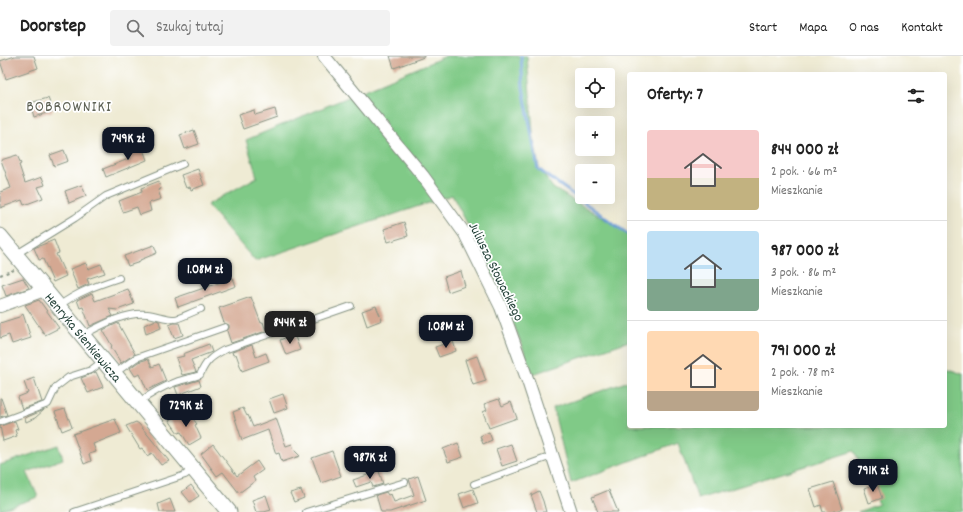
<!DOCTYPE html>
<html lang="pl">
<head>
<meta charset="utf-8">
<style>
  :root { --surface:#fff; --page:#f2f2f2; --text:#222; --muted:#767676; --line:#e0e0e0; --accent:#111827 }
  body { margin:0; font-family:Dekko,sans-serif; background:var(--page); color:var(--text); height:100vh; display:flex; flex-direction:column; font-size:15px; white-space:nowrap }
  * { box-sizing:border-box; margin:0 }
  p { font-size:13px; color:var(--muted) }
  .icon { flex:none; width:22px; height:22px; fill:none; stroke:currentColor; stroke-width:2; stroke-linecap:round; stroke-linejoin:round }
  .map { position:relative; flex:1; overflow:hidden }
  .details { position:absolute; left:627px; top:16px; width:320px; height:356px; display:flex; flex-direction:column; background:var(--surface); border-radius:4px; box-shadow:0 4px 16px #0002 }
  .details>* { flex:none }
  .tools { position:absolute; left:575px; top:12px; display:grid; gap:8px }
  .tools a { display:grid; place-items:center; width:40px; height:40px; border-radius:4px; background:var(--surface); box-shadow:0 4px 16px #0002; font-size:20px }
  .price { position:absolute; translate:-50% -34px; padding:0 9px; border-radius:8px; background:var(--accent); color:#fff; font-size:13px; line-height:26px; filter:drop-shadow(0 1px 2px #0008) }
  .price::after { content:''; position:absolute; left:50%; top:24px; width:12px; height:9px; margin-left:-6px; background:inherit; clip-path:polygon(0 0,100% 0,50% 100%) }
  .price.active { background:#222; color:#fff }
  ul { padding:0; list-style:none }
  li { display:flex; align-items:center; gap:12px; height:100px; padding:0 20px }
  li+li { border-top:1px solid var(--line) }
  li span { display:grid; place-items:center; flex:none; width:112px; height:80px; border-radius:4px; color:#555 }
  li>.icon { margin-inline-start:auto }
  span .icon { width:48px; height:48px; fill:#fffc; stroke-width:1 }
  li b { font-size:17px }
  h2 { display:flex; justify-content:space-between; align-items:center; height:48px; padding:0 20px; font-size:17px }
  header { display:flex; align-items:center; gap:24px; box-sizing:border-box; height:56px; padding:0 20px; background:var(--surface); border-bottom:1px solid var(--line) }
  header strong { font-size:19px }
  nav { display:flex; gap:22px; margin-inline-start:auto; font-size:14px }
  .search { width:280px; height:36px; background:var(--page); display:flex; align-items:center; gap:10px; box-sizing:border-box; padding:0 14px; border-radius:4px; color:var(--muted); font-size:15px }
  .map>svg:first-child { display:block }
  .green { fill:#80ca87; stroke:#50845e }
  .lines { fill:none; stroke-linecap:round; stroke-linejoin:round }
  .stream { stroke:#6ea0d9; stroke-width:3 }
  .building { fill:#d4a892 }
  .service-casing { stroke:#879484; stroke-width:8 }
  .minor-casing { stroke:#879484; stroke-width:14 }
  .tertiary-casing { stroke:#879484; stroke-width:17 }
  .path { stroke:#879484; stroke-width:2; stroke-dasharray:3 3; stroke-linecap:butt }
  .service { stroke:#fff; stroke-width:6 }
  .minor { stroke:#fff; stroke-width:12 }
  .tertiary { stroke:#fff; stroke-width:15 }
  .labels { text-anchor:middle; stroke-width:3.5; stroke-linejoin:round; paint-order:stroke }
  .street-label { font-size:14px; fill:#1f3d34; stroke:#fff }
  .quarter-label { font-size:16px; letter-spacing:1px; fill:#5e6255; stroke:#fff }
</style>
</head>
<body>
<header>
<strong>Doorstep</strong>
<div class="search"><svg class="icon" aria-label="search" viewBox="0 0 24 24"><circle cx="10" cy="10" r="6"/><path d="M15 15l6 6"/></svg>Szukaj tutaj</div>
<nav><a>Start</a><a>Mapa</a><a>O nas</a><a>Kontakt</a></nav>
</header>
<div class="map">
<svg width="963" height="456" viewBox="0 0 963 456">
  <rect width="100%" height="100%" fill="#fff"/>
  <filter id="ink" filterUnits="userSpaceOnUse"><feTurbulence type="fractalNoise" baseFrequency=".025" numOctaves="2"/><feDisplacementMap in="SourceGraphic" scale="8" xChannelSelector="R" yChannelSelector="G"/><feConvolveMatrix kernelMatrix="1 2 1 2 8 2 1 2 1" color-interpolation-filters="sRGB"/></filter>
  <filter id="wash" filterUnits="userSpaceOnUse"><feTurbulence type="fractalNoise" baseFrequency=".012" numOctaves="4" result="noise"/><feDisplacementMap in="SourceGraphic" scale="16" xChannelSelector="R" yChannelSelector="G"/><feGaussianBlur stdDeviation="0.9" result="paint"/><feColorMatrix in="noise" values="0 0 0 0 0 0 0 0 0 0 0 0 0 0 0 0 0 1.4 0 .05"/><feComposite in="paint" operator="in"/></filter>
  <g filter="url(#wash)">
    <rect width="100%" height="100%" fill="#efebd4"/>
    <path class="green" d="M446,0H527L533,77L539,112L553,132L629,178V285L533,318L508,254L483,197L452,139L255,205L207,149L257,121L246,84Z
      M945,312L963,318V456H858L879,448L854,395L698,443L678,387L571,427L553,352L629,325V370H945Z
      M59,389L63,403L27,416L38,441L0,454V409Z"/>
    <g class="lines">
      <path class="stream" d="M521,0L523,31L538,113L629,179"/>
    </g>
    <g id="blocks">
      <path class="building" d="M15,0H34L38,12L6,23L0,5Z
        M390,0H424V1L394,12Z
        M48,42L53,55L34,61L30,47Z
        M275,53L277,61L243,73L238,59L254,54L255,59Z
        M194,74L199,88L185,93L180,79Z
        M141,88L147,104L106,121L103,113L131,102L127,93Z
        M64,94L68,105L54,110L50,99Z
        M17,99L21,108L19,109L25,127L42,121L45,129L38,131L43,142L24,149L22,144L0,152V136L11,132L1,104Z
        M198,113L204,129L191,134L190,131L186,132L181,119Z
        M159,125L161,133L158,134L161,143L149,147L151,155L140,159L137,151L123,156L119,145L142,136L141,132Z
        M82,129L86,140L69,147L65,135Z
        M404,166L408,180L388,186L384,173Z
        M54,184L59,197L56,198L66,220L53,226L43,203L39,204L34,192Z
        M154,189L157,197L140,204V206L128,210L124,200Z
        M86,207L88,213L101,208L105,217L87,223L89,228L78,233L70,213Z
        M461,215L465,230L448,236L444,221Z
        M23,222L29,232L6,240L2,229Z
        M233,222L236,230L178,251L175,242Z
        M128,233L134,248L117,254L109,253L113,260L90,270L83,251L80,252L77,244L92,237L95,245Z
        M251,241L261,267L263,266L266,275L231,287L227,275L229,272V269L224,267L219,252Z
        M39,244L59,272L45,279L25,249Z
        M376,250L382,264L367,270L362,255Z
        M23,258L31,282L12,288L9,279L0,282V267L19,261Z
        M156,264L159,265L161,272L146,278L144,269Z
        M118,267L135,298L121,307L111,291L112,290L103,274Z
        M174,267H179L183,279L174,282L169,269Z
        M294,278L300,294L286,299L280,284Z
        M453,285L456,295L439,301L435,291Z
        M209,288L212,296L191,304L196,316L182,319L176,302L184,300L183,298Z
        M252,289L256,301L266,297L269,305L242,315L236,298L233,299L232,296Z
        M477,300L486,325L473,329L465,304Z
        M148,303L152,311L159,308L166,325L147,334L140,318L135,320L130,312L138,306Z
        M96,316L103,331L88,337L81,322Z
        M34,322L42,346L22,353L18,341L28,337L24,326Z
        M199,324L201,330L178,339L175,331Z
        M283,338L288,352L274,357L269,343Z
        M0,342H1L7,359L0,361Z
        M499,343L502,350L511,346L517,362L489,372L483,356L487,354L484,348Z
        M243,352L247,360L248,359L253,371L276,362L286,390L292,388L294,394L300,400L282,406L279,397L276,398L268,374L242,384L233,356Z
        M65,353L72,371L62,375L55,356Z
        M44,354L35,362L26,366L25,362Z
        M181,357L185,363L190,359L197,368L195,369L201,382L189,389L181,376L178,377L169,364Z
        M115,363L121,377L93,388L96,396L89,398L91,405L84,408L73,378Z
        M15,365L18,373L15,374L17,380L3,385L0,370Z
        M136,366L139,368L169,405L161,409L152,397L147,400L142,392L140,393L126,370Z
        M489,376L492,384L483,388L480,380Z
        M458,387L463,401L448,406L443,393Z
        M213,388L237,420L257,405L263,414L253,421L255,425L239,437L223,416L217,420L201,398Z
        M511,388L517,405L502,410L496,393Z
        M332,395L341,420L321,427L312,402Z
        M379,415L383,428L373,431L371,426L356,431L353,424Z
        M418,420L426,444L390,456H381L376,439L386,436L388,439L391,438L394,446L414,439L409,423Z
        M833,426L842,453L832,456H823L821,449L816,451L810,433Z
        M877,428L882,442L869,447L864,432Z
        M191,429L199,440L190,446L182,436Z
        M473,433L478,447L464,452L459,438Z
        M301,434L304,442L294,446L290,437Z
        M609,434L618,456H598L592,441Z
        M539,435L543,445L546,456H537L531,439Z
        M266,439L271,454L264,456H256L252,444Z
        M170,443L175,456H160L158,448Z"/>
    </g>
  </g>
  <g filter="url(#ink)">
    <use href="#blocks" fill-opacity="0" stroke="#879484" stroke-width="1"/>
    <g class="lines">
      <g class="service-casing">
        <path id="service" d="M15,199L75,162L106,140L183,108
          M59,250C77,236 98,229 119,222
          M83,279C102,269 125,256 147,258C156,259 166,263 175,263C179,263 194,255 201,253
          M115,317L136,302L225,271
          M138,347C150,338 162,331 176,326C184,323 192,322 200,319C206,305 211,301 224,294L351,250
          M0,366L48,348L56,331L69,321L91,314L103,305
          M474,428L552,400
          M74,456L185,419L193,413
          M306,456L405,426"/>
      </g>
      <g class="minor-casing">
        <path id="minor" d="M324,0L423,120L465,178L501,251L529,328L571,456
          M0,250L44,234"/>
      </g>
      <g class="tertiary-casing">
        <g id="tertiary">
          <path id="s1" d="M0,180L229,456"/>
        </g>
      </g>
      <path class="path" d="M0,219L14,214"/>
      <use href="#service" class="service"/>
      <use href="#minor" class="minor"/>
      <use href="#tertiary" class="tertiary"/>
    </g>
  </g>
  <g class="labels">
    <g class="street-label">
      <text transform="translate(497 215) rotate(64)" y="5">Juliusza Słowackiego</text>
      <text dy="5" stroke="none"><textPath href="#s1" startOffset="131">Henryka Sienkiewicza</textPath></text>
    </g>
    <g class="quarter-label">
      <text x="69" y="55">BOBROWNIKI</text>
    </g>
  </g>
</svg>
<div class="tools">
<a><svg class="icon" aria-label="locate" viewBox="0 0 24 24"><circle cx="12" cy="12" r="6"/><path d="M12 2v4M12 18v4M2 12h4M18 12h4"/></svg></a>
<a>+</a>
<a>−</a>
</div>
<b class="price" style="left:128px;top:105px">749K zł</b>
<b class="price" style="left:205px;top:236px">1.08M zł</b>
<b class="price active" style="left:290px;top:289px">844K zł</b>
<b class="price" style="left:446px;top:293px">1.08M zł</b>
<b class="price" style="left:186px;top:372px">729K zł</b>
<b class="price" style="left:370px;top:424px">987K zł</b>
<b class="price" style="left:873px;top:437px">791K zł</b>
<section class="details">
<h2>Oferty: 7<svg class="icon" aria-label="filters" viewBox="0 0 24 24"><path d="M4 7h16M4 17h16"/><circle cx="9" cy="7" r="2"/><circle cx="15" cy="17" r="2"/></svg></h2>
<ul>
<li><span style="background:linear-gradient(#f6c9c9 60%,#c2b280 0)"><svg class="icon" aria-label="home" viewBox="0 0 24 24"><path d="M3 11l9-7 9 7M6 9v11h12V9"/></svg></span><div><b>844 000 zł</b><p>2 pok. · 66 m²</p><p>Mieszkanie</p></div></li>
<li><span style="background:linear-gradient(#bfe0f5 60%,#7fa58c 0)"><svg class="icon" aria-label="home" viewBox="0 0 24 24"><path d="M3 11l9-7 9 7M6 9v11h12V9"/></svg></span><div><b>987 000 zł</b><p>3 pok. · 86 m²</p><p>Mieszkanie</p></div></li>
<li><span style="background:linear-gradient(#ffd9b3 75%,#b9a48a 0)"><svg class="icon" aria-label="home" viewBox="0 0 24 24"><path d="M3 11l9-7 9 7M6 9v11h12V9"/></svg></span><div><b>791 000 zł</b><p>2 pok. · 78 m²</p><p>Mieszkanie</p></div></li>
</ul>
</section>
</div>
</body>
</html>
